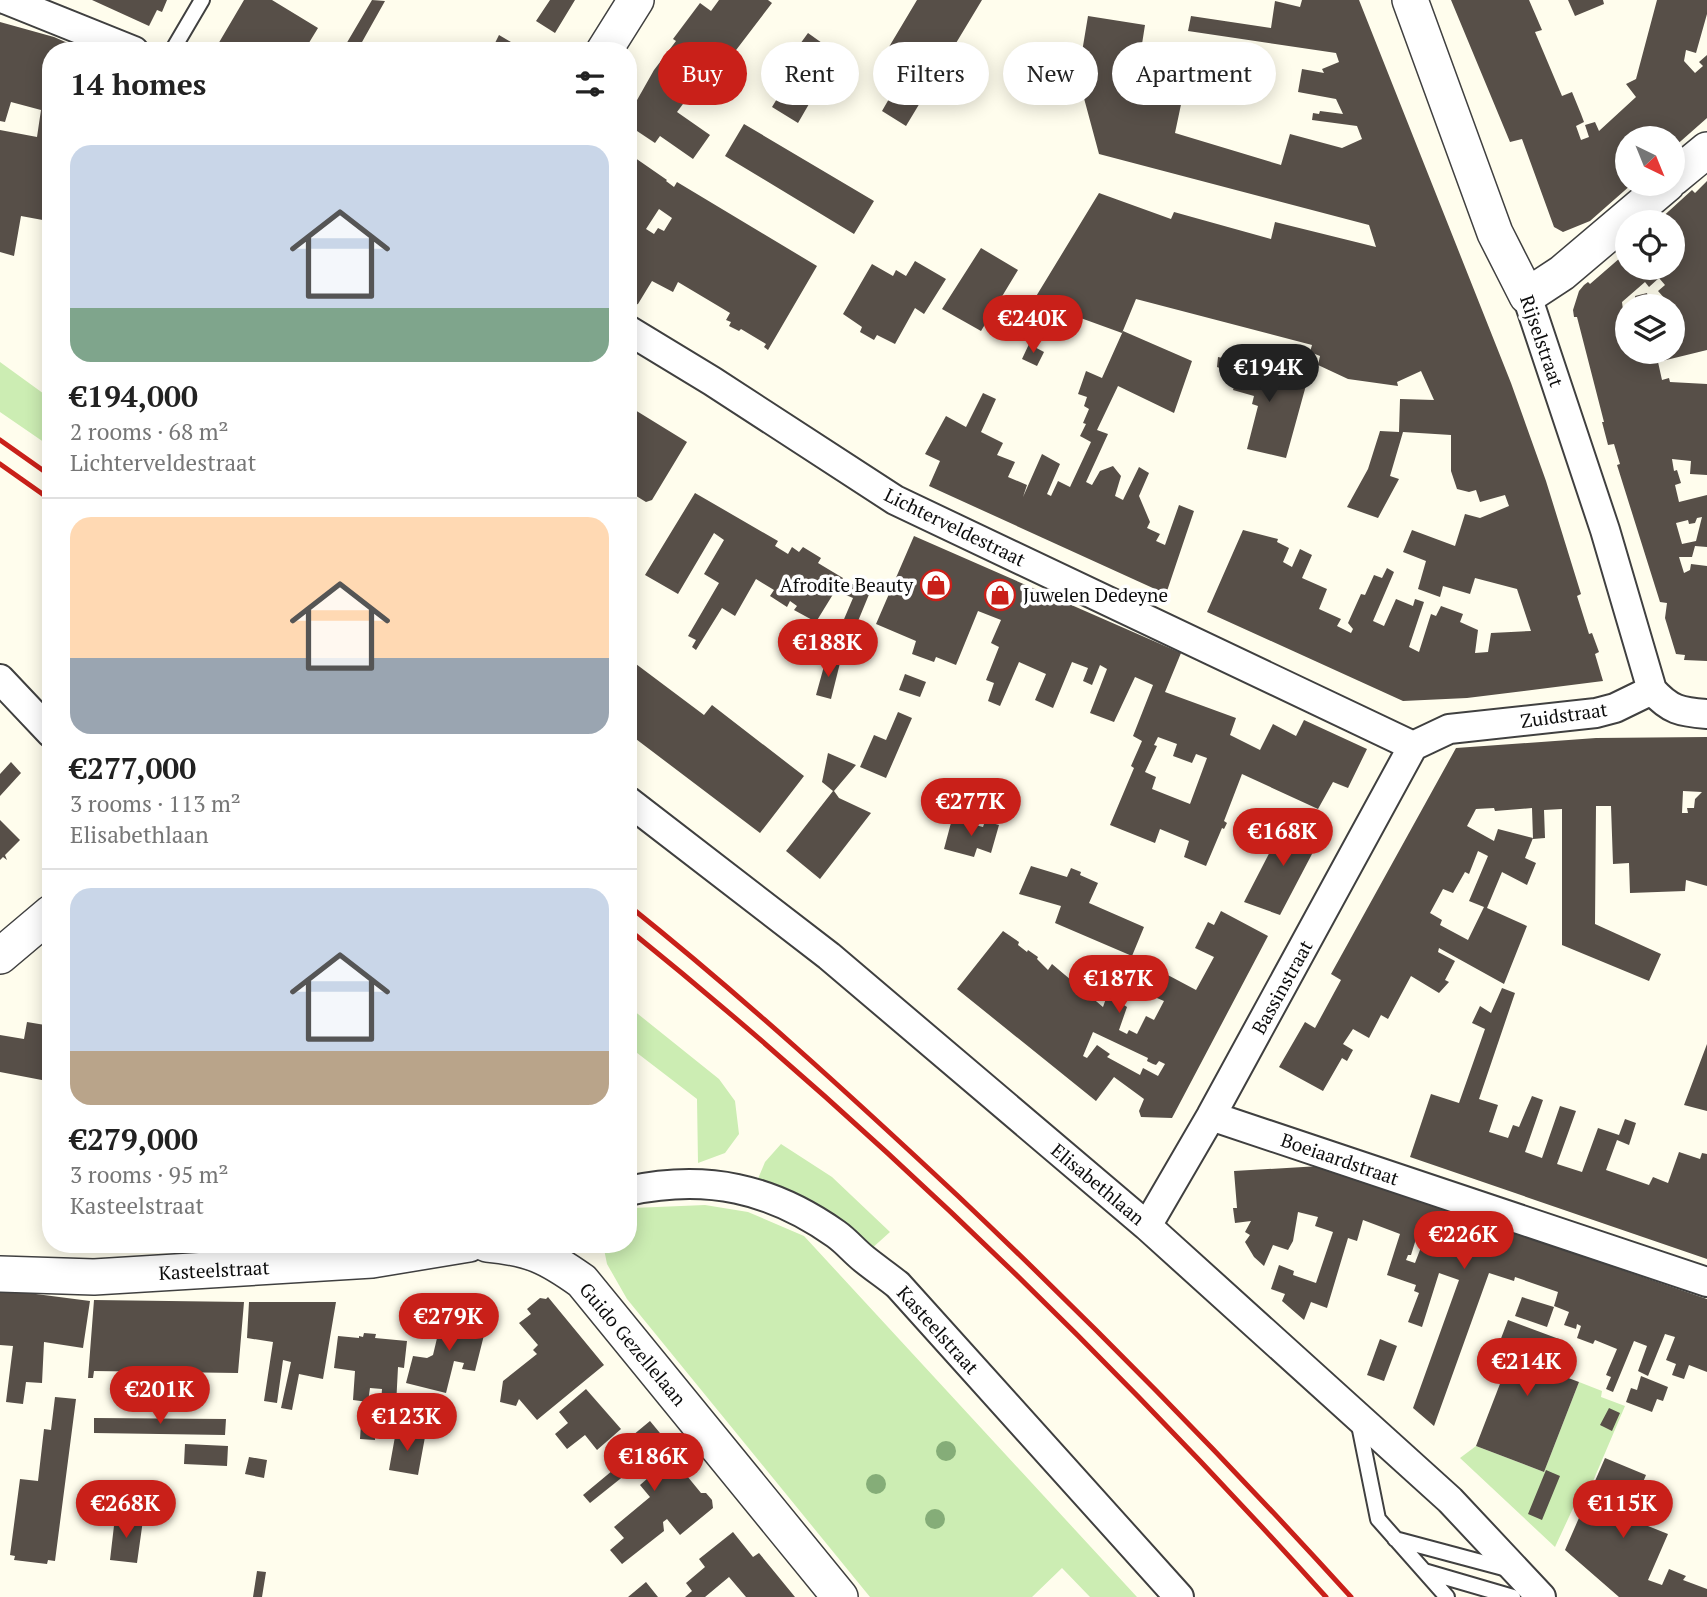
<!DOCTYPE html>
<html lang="en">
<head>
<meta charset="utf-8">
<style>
  :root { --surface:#fff; --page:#f2f2f2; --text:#222; --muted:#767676; --line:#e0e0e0; --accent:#c92019 }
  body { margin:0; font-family:"PT Serif",serif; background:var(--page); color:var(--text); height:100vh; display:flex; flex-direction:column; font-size:26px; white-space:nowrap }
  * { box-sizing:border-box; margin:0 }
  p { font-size:23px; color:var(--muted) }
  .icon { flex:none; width:38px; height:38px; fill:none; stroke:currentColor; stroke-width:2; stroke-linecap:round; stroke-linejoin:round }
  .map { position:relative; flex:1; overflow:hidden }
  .side { position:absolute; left:42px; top:42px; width:595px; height:1211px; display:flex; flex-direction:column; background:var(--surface); border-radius:28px; box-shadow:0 4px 18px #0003 }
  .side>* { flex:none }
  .banner { position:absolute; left:658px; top:42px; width:665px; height:63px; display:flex; gap:14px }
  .needle { width:46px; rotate:137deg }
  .tools { position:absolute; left:1615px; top:126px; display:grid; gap:14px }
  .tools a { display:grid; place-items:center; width:70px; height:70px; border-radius:50%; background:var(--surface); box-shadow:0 4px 18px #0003; font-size:35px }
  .price { position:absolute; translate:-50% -60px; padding:0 16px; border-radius:24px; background:var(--accent); color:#fff; font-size:23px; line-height:46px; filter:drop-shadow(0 2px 4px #0008) }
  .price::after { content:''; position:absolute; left:50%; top:42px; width:21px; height:16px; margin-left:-10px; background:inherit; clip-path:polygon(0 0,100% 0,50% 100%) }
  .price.current { background:#222; color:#fff }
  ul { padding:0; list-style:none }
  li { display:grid; align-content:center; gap:14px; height:371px; padding:0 28px }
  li+li { border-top:2px solid var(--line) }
  li span { display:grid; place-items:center; height:217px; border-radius:21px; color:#555 }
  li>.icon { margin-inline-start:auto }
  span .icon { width:126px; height:126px; fill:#fffc; stroke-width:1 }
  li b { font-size:30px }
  h2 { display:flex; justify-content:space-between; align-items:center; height:84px; padding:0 28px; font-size:30px }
  .pill { padding:0 24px; border-radius:32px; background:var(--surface); box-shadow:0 4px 18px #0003; font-size:24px; line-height:63px }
  .pill.current { background:var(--accent); color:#fff }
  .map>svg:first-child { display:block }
  .green { fill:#ccedb3 }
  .building { fill:#574f48; fill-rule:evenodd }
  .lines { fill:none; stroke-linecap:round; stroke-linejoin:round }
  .service-casing { stroke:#404040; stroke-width:18 }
  .minor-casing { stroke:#404040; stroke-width:32 }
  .tertiary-casing { stroke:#404040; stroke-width:38 }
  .service { stroke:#fff; stroke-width:14 }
  .minor { stroke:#fff; stroke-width:28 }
  .tertiary { stroke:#fff; stroke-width:35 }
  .rail { stroke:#c92019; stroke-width:5 }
  .tree { fill:#85ad78 }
  .labels { text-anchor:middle; stroke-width:7; stroke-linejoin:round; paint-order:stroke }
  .street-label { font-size:19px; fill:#0d0d0d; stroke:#fff }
  .poi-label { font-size:19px; fill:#0d0d0d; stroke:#fff; text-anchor:end }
</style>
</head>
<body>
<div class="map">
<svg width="1707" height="1597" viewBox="0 0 1707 1597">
  <rect width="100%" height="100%" fill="#fffded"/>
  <path class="green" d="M0,362L51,399V447L0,412Z
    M628,1006L719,1079L735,1101L739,1134L725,1153L698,1163L697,1099L628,1046Z
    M781,1144L832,1177L890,1232L870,1250L757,1181L765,1162Z
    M705,1205L748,1212L804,1236L1137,1597H1090L1062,1568L1032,1597H870L627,1299L607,1264L603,1244H628V1211L633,1208Z
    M1579,1382L1602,1391L1601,1397L1625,1406L1588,1493L1581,1491L1555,1547L1460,1458L1476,1446L1544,1472Z"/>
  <path class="building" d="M92,0H167L162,12L157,10L149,26Z
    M244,0H272L318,28L304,51H214Z
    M372,0L385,1L357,51H342Z
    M550,0H575L555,33L536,21Z
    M719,0H768L772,3L730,58L721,50L709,66L700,59L680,85L692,92L677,112L710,135L693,159L660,136L655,143L628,125V116L654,70L676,41L673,39L700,3L711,11Z
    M917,0H982L906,126L882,111L897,85L874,72Z
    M1302,0H1359L1511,383L1546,481L1581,594L1577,596L1589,634L1592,633L1599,652L1595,654L1603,681L1467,698L1403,701L1207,612L1243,530L1278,539L1277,542L1289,548L1283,562L1292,567L1300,549L1312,555L1302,578L1327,589L1319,609L1341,619L1337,626L1351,633L1353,629L1348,623L1361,594L1365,595L1374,575L1382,578L1387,568L1394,572L1373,621L1384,626L1396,599L1413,606L1415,599L1424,602L1409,647L1419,652L1431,614L1436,616L1441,606L1463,614L1460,622L1478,630L1475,653L1488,652L1491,633L1531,631L1517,589L1475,578L1470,594L1443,586L1440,597L1418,589L1426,561L1403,552L1412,530L1455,546L1465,514L1480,518L1509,506L1505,495L1480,502L1476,490L1469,492L1457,489L1451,471V435L1403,432L1390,476L1399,479L1378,518L1347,507L1368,469L1380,431L1399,432L1400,399L1434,400L1421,371L1397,382L1398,386L1348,379L1318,365L1320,356L1310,352L1312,345L1136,299L1122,333L1053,308L1057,298L1054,297L1049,309L1032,303L1099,193L1171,219L1174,212L1271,239L1275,222L1376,247L1369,225L1099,154L1078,76L1088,16L1145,25L1139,63L1159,67L1155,90L1183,95L1175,133L1281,165L1290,134L1342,148L1362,139L1357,126L1312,120L1313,113L1319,114L1320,111L1343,114L1336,99L1298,92L1302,69L1324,73L1322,69L1339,62L1336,53L1188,31L1191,16L1271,28L1275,1L1300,7Z
    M1451,0H1529L1542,30L1535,32L1562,96L1572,92L1581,114L1584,122L1576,126L1581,140L1589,137L1585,125L1595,122L1599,131L1636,97L1626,84L1636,79L1657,0H1707V14L1696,53L1686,50L1684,61L1695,73L1703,66L1699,62L1707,55V118L1673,148V138H1628V184H1632L1590,221L1563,232L1554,227L1522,139L1510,142Z
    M1568,0H1603L1604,4L1575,16Z
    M0,22L54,37L86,51H51V201L48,221L21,216L14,256L0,252V130L37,137L41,110L11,102L5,122L0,121Z
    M808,33L822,43L802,72L787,62Z
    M499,35L526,51H491Z
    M795,69L820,85L798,123L772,107Z
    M744,124L874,201L854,234L725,156Z
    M628,153L667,180L666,181L674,187L677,182L817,266L768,350L764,347L766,344L741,329L739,331L729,326L731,322L726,320L730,313L678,282L673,292L652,281L638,304L635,305L628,301ZM659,209L672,218L664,231L658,228L654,234L646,229Z
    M1707,181V350L1658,362L1662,380L1669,378L1670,382L1707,384V475L1690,474L1691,461L1672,459L1674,471L1677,470L1681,483L1675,485L1679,502L1707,495V547L1695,546L1692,557H1679L1684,573L1690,570L1691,564L1707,566V661L1684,660L1685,655L1676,654L1665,618L1667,603L1660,602L1617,465L1620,464L1614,444L1608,445L1602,422H1604L1577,317H1574L1573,310L1579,291L1584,285L1588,282L1590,284L1628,251V268H1673V222L1658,221L1692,190L1695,193ZM1659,278L1665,285L1658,291L1666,300L1650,305L1647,293L1635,296L1637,306H1673V352H1628V310H1623L1622,302L1645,282L1649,287ZM1702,517L1696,541L1682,544L1676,523L1688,520L1689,524L1695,523L1697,518Z
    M981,248L1018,270L981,331L942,309Z
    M915,261L946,279L924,314L915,308L895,344L877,335L874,340L860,332L862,327L843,314L872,264L893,276L896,270L906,276Z
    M1027,301L1045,311L1036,329L1017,319Z
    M1123,331L1192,361L1174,413L1118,386L1097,430L1108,434L1086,482L1092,485L1100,471L1113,466L1121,476L1115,496L1123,500L1139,467L1149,473L1139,496L1150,522L1147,528L1160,534L1156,541L1165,545L1179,505L1194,511L1166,594L929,486L940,461L925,454L946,416L966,427L983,393L996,399L981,432L1003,443L997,455L1015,462L1008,477L1027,485L1023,497L1042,454L1060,464L1047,494L1051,496L1058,481L1070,487L1091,442L1080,436L1086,424L1083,423L1089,409L1084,406L1087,397L1078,394L1086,371L1102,378Z
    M1029,344L1044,352L1037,366L1022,359Z
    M1218,357L1308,378L1286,458L1247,449L1258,406L1252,404L1254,396L1233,390L1237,379L1227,375L1228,371L1217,367Z
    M635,410L687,442L652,500L646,502L628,491V415Z
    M695,493L778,541L775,546L788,554L792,547L799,552L803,547L821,558L818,563L843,578L816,622L794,610L797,606L790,601L787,607L770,596L774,590L756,579L735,616L722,608L696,650L692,647L696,640L688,636L719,583L704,574L724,540L714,533L678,594L645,575Z
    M914,536L1181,653L1165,692L1236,718L1230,735L1260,750L1273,724L1296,736L1304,720L1367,749L1348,788L1333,782L1318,809L1242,774L1224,821L1227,823L1224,829L1222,828L1206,866L1184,857L1189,841L1160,829L1155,843L1110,825L1134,768L1131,766L1142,741L1133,736L1153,685L1135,677L1114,722L1090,713L1107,669L1100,665L1092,685L1083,681L1088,668L1072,662L1053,708L1035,700L1046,674L1019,662L1000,706L988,701L994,683L986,680L999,647L991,643L1001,620L978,611L956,665L936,657L934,662L912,654L916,641L876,624ZM1158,737L1177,744L1173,756L1192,763L1196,754L1207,758L1190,804L1152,789L1156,777L1145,772L1157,746L1154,745Z
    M845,581L870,592L849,643L836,638L853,598L839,592Z
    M628,658L704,715L712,705L804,776L760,833L628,733Z
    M826,659L840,663L831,699L816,695Z
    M905,674L926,682L920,697L899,690Z
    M898,712L912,718L886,778L860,767L874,735L886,740Z
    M1707,737V886L1686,880L1685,891L1630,893L1629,863L1613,864L1611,806H1596L1595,924L1661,954L1649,981L1562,945V809L1544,810L1545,838L1533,839L1532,808L1495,811L1494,808L1476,809L1467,826L1494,841L1498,829L1533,838L1525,858L1536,863L1527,885L1502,872L1487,908L1527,926L1504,984L1439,948L1438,952L1455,961L1445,980L1449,982L1439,993L1411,976L1388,1019L1381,1015L1369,1038L1353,1029L1343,1044L1353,1050L1347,1061L1342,1058L1323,1091L1279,1067L1305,1022L1315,1028L1341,980L1331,974L1456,748L1596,738ZM1683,791L1702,792L1695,799L1694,808H1687L1688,813H1682ZM1478,851L1488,856L1469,901L1484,907L1468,940L1440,925L1442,920L1430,913L1443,889L1453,893L1465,872L1469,874Z
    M828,753L856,765L834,791L839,798L871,813L820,879L786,851L833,791L822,782Z
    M11,762L21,773L0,796V774Z
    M952,819L983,827L985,821L999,825L991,853L977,848L974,857L944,849Z
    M0,820L20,840L5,855L7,860L3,857L0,860Z
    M1293,821L1323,833L1280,915L1244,902L1278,836L1285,826Z
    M1031,866L1067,877L1071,868L1081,872L1080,875L1098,883L1089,903L1144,927L1132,956L1055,923L1061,906L1019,894Z
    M1221,911L1268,936L1172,1118L1141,1117L1139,1111L1144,1099L1114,1077L1096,1101L957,989L1003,931L1019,942L1018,945L1027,952L1028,950L1038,957L1037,959L1048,970L1052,964L1103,1007L1116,970L1125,973L1132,956L1196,990L1214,957L1195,948L1208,922L1214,925ZM1131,987L1164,1001L1154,1020L1146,1016L1137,1034L1129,1030L1127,1034L1119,1030L1127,1007L1124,1005ZM1093,1032L1148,1058L1147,1061L1153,1064L1156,1065L1159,1061L1165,1064L1158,1076L1143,1068L1140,1075L1107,1057L1110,1054L1097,1045L1087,1058L1083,1056Z
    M1502,988L1515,993L1479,1099L1498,1105L1489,1132L1508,1138L1513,1125L1519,1127L1532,1096L1543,1100L1525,1152L1542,1158L1560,1106L1576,1111L1557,1164L1582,1172L1598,1128L1619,1135L1625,1119L1636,1123L1629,1145L1617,1140L1606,1170L1649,1185L1653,1177L1668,1183L1679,1152L1700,1159L1702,1153L1707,1154V1259L1410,1157L1431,1094L1459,1103L1485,1029L1472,1023L1480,1006L1491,1013Z
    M27,1022L51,1026V1052L47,1081L0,1072V1035L24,1039Z
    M1707,1044V1111L1684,1105Z
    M1320,1166L1707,1299V1372L1689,1365L1684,1379L1672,1375L1676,1364L1666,1360L1675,1337L1665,1334L1648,1376L1638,1371L1647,1346L1634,1341L1613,1392L1606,1389L1611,1377L1606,1375L1617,1349L1595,1340L1593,1344L1577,1338L1581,1326L1577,1324L1576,1329L1564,1325L1569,1312L1554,1306L1558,1292L1515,1277L1514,1281L1489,1273L1434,1426L1413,1408L1459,1280L1439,1273L1422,1327L1408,1322L1419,1293L1414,1291L1416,1285L1387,1275L1400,1234L1363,1220L1357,1241L1348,1238L1327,1308L1311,1302L1304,1320L1282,1301L1285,1294L1271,1289L1279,1265L1294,1271L1293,1275L1316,1283L1333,1232L1315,1226L1318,1217L1298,1212L1293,1241L1288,1250L1273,1245L1264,1266L1254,1257L1245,1242L1250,1235L1245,1232L1251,1221L1235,1223L1233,1208H1237L1234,1171ZM1416,1239L1423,1242L1415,1263L1406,1260L1408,1255H1411Z
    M128,1244H194V1247L128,1249Z
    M5,1290L90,1301L83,1348L44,1342L42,1383L26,1382L23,1404L6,1402L13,1346L0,1345V1291Z
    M548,1297L604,1365L537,1420L519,1399L516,1406L500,1402L503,1381L537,1354L533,1350L538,1345L519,1323L531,1314L527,1309L540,1298L546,1299Z
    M1522,1297L1554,1307L1547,1327L1515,1316Z
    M94,1300L244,1302L238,1373L94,1371L93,1378H88Z
    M249,1302H336L323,1379L299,1374L292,1410L281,1408L291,1362L283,1360L277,1403L264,1401L273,1342L247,1338Z
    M443,1313L487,1323L475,1371L462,1369L464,1363L454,1361L446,1393L406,1383L413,1356L427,1358L433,1355Z
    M1508,1320L1559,1339L1550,1364L1565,1369L1563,1376L1579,1382L1544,1472L1476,1446L1503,1376L1489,1370Z
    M364,1333L376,1334L375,1338L407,1341L404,1368L398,1367L396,1406L395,1414L397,1415L395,1425L378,1422L379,1413L388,1414L389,1405L396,1406L381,1402L382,1389L370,1388L368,1402L353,1400L355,1371L334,1368L338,1336L359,1338V1336L363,1337Z
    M1380,1339L1397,1346L1384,1381L1367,1375Z
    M1641,1376L1668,1387L1663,1401L1657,1399L1652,1412L1626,1402L1631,1388L1637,1390Z
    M586,1389L621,1429L597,1450L585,1435L567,1449L555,1434L568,1423L559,1412Z
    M55,1397L76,1399L55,1561L48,1560L47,1564L14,1560L15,1556L10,1555L20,1479L38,1481L44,1429L51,1430Z
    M1609,1408L1620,1413L1612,1431L1600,1425Z
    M94,1418L226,1419L225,1435L94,1433Z
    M650,1421L679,1456L674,1460L701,1493H706L712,1500L713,1508L680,1535L667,1519L663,1522L664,1531L622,1564L610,1550L624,1538L614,1527L650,1497L640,1485L656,1471L645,1459L590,1503L583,1495L630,1456L621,1445Z
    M361,1423L376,1424L375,1440L360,1439Z
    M396,1431L425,1437L418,1475L389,1470Z
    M185,1444L228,1446L227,1466L184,1464Z
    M249,1457L267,1460L264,1478L245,1474Z
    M1605,1458L1646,1475L1625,1525L1630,1527L1633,1520L1668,1534L1648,1580L1662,1585L1669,1569L1686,1576L1683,1580L1707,1589V1597H1619L1565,1550Z
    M1546,1470L1560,1476L1542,1520L1528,1514Z
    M115,1517L143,1520L137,1563L110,1560Z
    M733,1532L753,1557L759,1553L795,1597H746L729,1577L705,1597H685L692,1591L686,1583L705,1567L699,1559Z
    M257,1571L266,1572L262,1597H253Z
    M646,1582L658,1597H628Z"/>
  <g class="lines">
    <g class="service-casing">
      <path id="service" d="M172,51L202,0
        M1358,1420L1378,1519L1447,1597
        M1395,1539L1511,1570
        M1424,1571L1513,1597"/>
    </g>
    <g class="minor-casing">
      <path id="minor" d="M7,0L134,51
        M1527,296L1605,530L1652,690C1670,710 1680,712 1707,714
        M628,330L712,381L895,500L1413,746
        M0,679L51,733
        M1413,746L1449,729L1596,713L1615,708L1652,690
        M628,801L829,956L1147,1226L1450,1500L1541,1597
        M1211,1116L1707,1282
        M628,1191C706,1174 771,1188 836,1234C846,1241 854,1251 864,1259C875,1268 887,1276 898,1285L1179,1597
        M1147,1226L1211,1116L1413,746"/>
    </g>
    <g class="tertiary-casing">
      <path id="tertiary" d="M1410,0L1495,233L1527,296L1562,273L1667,184
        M604,51L636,0
        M1673,178L1707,150
        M0,956L51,913
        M487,1244C530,1248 547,1256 582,1281L840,1597
        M0,1274L94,1277L372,1260L469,1244"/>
    </g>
    <use href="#service" class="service"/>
    <use href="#minor" class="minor"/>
    <use href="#tertiary" class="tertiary"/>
    <path class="rail" d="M0,440L51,476
      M0,464L51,500
      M628,905C743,997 851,1096 958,1196C1094,1325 1225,1458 1351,1597
      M628,929C878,1131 1111,1359 1326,1597"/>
  </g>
  <g class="tree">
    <circle cx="946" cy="1451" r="10"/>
    <circle cx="876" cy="1484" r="10"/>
    <circle cx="935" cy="1519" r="10"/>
  </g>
  <defs>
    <g id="shop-ring" transform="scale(1.575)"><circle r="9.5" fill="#fff" stroke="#c92019" stroke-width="1.5"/><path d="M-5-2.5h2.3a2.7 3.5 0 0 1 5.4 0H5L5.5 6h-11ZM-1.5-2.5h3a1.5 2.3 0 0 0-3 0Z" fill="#c92019"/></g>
  </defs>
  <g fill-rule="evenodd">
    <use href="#shop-ring" x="936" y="585"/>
    <use href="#shop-ring" x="1000" y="595"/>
  </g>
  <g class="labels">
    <g class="street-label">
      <text transform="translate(1542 341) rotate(71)" y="7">Rijselstraat</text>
      <text transform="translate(955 527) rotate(26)" y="7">Lichterveldestraat</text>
      <text transform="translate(1564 715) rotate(-8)" y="7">Zuidstraat</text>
      <text transform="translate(1282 987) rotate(-61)" y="7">Bassinstraat</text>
      <text transform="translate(1340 1159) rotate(19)" y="7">Boeiaardstraat</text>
      <text transform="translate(1098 1184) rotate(40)" y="7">Elisabethlaan</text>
      <text transform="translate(214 1270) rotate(-3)" y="7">Kasteelstraat</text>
      <text transform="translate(938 1330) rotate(48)" y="7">Kasteelstraat</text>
      <text transform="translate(633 1344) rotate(50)" y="7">Guido Gezellelaan</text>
    </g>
    <g class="poi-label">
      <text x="913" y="592">Afrodite Beauty</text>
      <text x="1023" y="602" text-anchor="start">Juwelen Dedeyne</text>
    </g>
  </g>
</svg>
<div class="tools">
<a><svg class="needle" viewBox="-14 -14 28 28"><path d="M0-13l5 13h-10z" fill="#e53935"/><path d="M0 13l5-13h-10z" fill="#767676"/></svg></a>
<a><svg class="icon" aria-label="locate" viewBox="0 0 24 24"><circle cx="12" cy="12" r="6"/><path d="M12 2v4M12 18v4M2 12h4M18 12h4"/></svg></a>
<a><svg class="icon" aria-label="layers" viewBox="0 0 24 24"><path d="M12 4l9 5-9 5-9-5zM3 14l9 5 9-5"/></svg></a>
</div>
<b class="price" style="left:1033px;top:355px">€240K</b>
<b class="price current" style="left:1269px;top:404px">€194K</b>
<b class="price" style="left:828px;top:679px">€188K</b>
<b class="price" style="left:971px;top:838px">€277K</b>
<b class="price" style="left:1283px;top:868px">€168K</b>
<b class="price" style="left:1119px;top:1015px">€187K</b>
<b class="price" style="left:1464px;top:1271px">€226K</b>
<b class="price" style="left:449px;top:1353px">€279K</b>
<b class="price" style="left:1527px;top:1398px">€214K</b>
<b class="price" style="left:160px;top:1426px">€201K</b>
<b class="price" style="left:407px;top:1453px">€123K</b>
<b class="price" style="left:654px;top:1493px">€186K</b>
<b class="price" style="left:126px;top:1540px">€268K</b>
<b class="price" style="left:1623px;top:1540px">€115K</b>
<div class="banner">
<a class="pill current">Buy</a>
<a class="pill">Rent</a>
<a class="pill">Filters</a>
<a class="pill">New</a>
<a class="pill">Apartment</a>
</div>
<section class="side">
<h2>14 homes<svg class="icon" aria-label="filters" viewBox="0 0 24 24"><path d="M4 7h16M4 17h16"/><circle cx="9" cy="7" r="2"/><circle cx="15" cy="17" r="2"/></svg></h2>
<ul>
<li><span style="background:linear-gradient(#c9d6e8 75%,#7fa58c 0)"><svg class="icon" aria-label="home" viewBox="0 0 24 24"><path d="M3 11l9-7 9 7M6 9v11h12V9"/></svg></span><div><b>€194,000</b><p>2 rooms · 68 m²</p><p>Lichterveldestraat</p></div></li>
<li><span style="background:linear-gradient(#ffd9b3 65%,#9aa5b1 0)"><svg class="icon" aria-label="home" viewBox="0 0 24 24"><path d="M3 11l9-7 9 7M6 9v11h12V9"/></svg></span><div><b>€277,000</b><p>3 rooms · 113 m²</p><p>Elisabethlaan</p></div></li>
<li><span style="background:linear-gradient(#c9d6e8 75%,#b9a48a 0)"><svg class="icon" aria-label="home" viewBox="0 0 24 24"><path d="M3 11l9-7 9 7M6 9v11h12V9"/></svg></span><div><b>€279,000</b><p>3 rooms · 95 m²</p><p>Kasteelstraat</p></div></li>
</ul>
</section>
</div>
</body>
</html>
